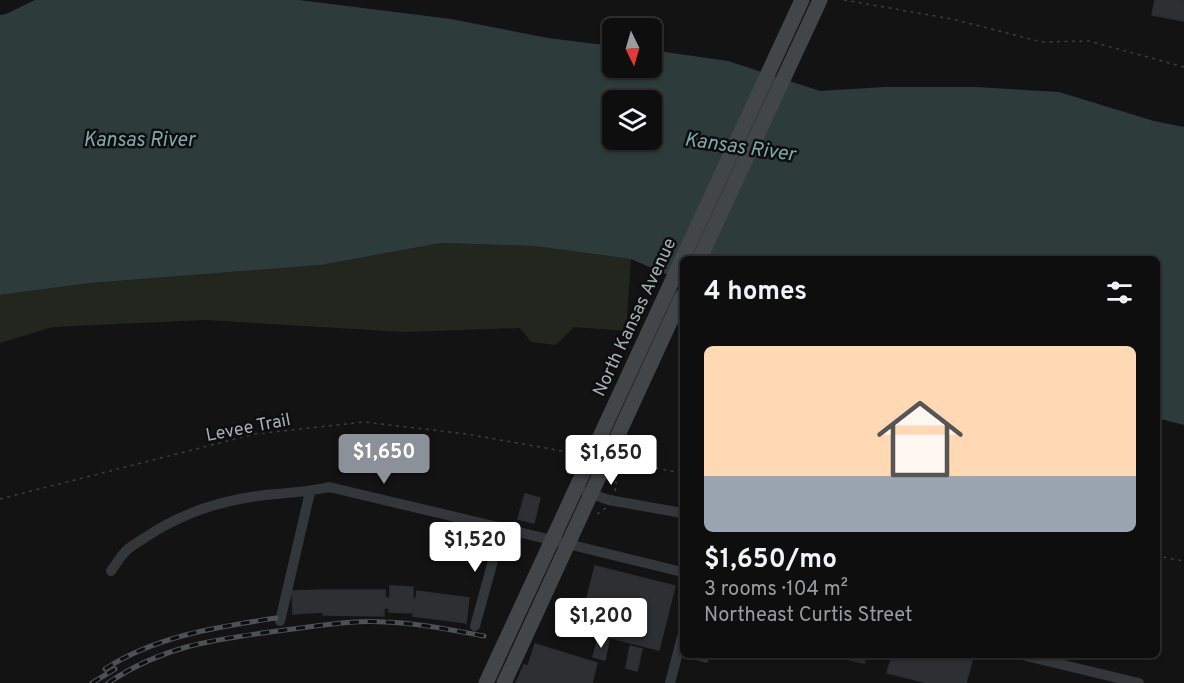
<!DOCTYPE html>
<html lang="en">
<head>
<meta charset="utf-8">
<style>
  :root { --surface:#0e0e0f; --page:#1c1c1d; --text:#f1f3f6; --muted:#9b9c9e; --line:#2e2e2f; --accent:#8c9099 }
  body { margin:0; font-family:Overpass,sans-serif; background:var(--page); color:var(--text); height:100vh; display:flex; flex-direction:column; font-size:22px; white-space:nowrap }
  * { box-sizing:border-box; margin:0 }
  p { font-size:20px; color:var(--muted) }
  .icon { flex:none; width:33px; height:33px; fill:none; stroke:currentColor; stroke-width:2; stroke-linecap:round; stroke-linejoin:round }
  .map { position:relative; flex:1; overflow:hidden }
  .details { position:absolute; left:680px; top:256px; width:480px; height:402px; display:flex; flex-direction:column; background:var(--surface); border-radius:9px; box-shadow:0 2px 4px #0004,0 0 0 2px var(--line) }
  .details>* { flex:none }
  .needle { width:39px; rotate:175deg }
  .fabs { position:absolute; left:602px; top:18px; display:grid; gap:12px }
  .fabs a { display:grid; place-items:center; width:60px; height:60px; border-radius:9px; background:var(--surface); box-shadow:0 2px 4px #0004,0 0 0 2px var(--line); font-size:30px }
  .price { position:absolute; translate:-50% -51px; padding:0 14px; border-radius:6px; background:#fff; color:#222; font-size:20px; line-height:39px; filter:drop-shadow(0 2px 3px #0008) }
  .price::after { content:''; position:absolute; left:50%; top:36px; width:18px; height:14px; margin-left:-9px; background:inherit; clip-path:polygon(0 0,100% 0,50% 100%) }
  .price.current { background:var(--accent); color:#fff }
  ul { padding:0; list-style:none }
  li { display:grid; align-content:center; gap:12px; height:318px; padding:0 24px }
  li+li { border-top:2px solid var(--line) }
  li span { display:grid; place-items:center; height:186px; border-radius:9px; color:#555 }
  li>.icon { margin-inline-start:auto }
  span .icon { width:108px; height:108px; fill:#fffc; stroke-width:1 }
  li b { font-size:26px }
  h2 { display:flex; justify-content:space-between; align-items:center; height:72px; padding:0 24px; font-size:26px }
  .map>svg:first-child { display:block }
  .green { fill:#22261f }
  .water { fill:#2d3b3b; fill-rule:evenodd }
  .building { fill:#2e2f30; stroke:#2d2e30; stroke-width:1.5 }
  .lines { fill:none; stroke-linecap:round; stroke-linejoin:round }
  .path { stroke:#3a3e3f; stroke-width:1.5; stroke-dasharray:3 4.5; stroke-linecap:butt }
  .service { stroke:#343739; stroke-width:5 }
  .minor { stroke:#343739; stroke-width:10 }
  .secondary { stroke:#424648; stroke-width:15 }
  .rail-casing { stroke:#4d5153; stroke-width:5 }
  .rail { stroke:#0e0e0f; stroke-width:3; stroke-dasharray:9; stroke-linecap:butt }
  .path-bridge { stroke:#3a3e3f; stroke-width:1.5; stroke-dasharray:3 4.5; stroke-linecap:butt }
  .secondary-bridge { stroke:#424648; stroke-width:15 }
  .labels { text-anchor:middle; stroke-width:5; stroke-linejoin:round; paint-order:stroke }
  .street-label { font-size:18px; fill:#a6afb3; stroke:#0e0e0f }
  .water-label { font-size:20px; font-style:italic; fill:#80a9aa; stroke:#0e0e0f }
</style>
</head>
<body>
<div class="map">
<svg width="1184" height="683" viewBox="0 0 1184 683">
  <rect width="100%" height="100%" fill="#131314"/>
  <path class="green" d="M441,243L534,246L631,259L626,331L574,327L556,345L531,342L520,328L405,332L205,320L53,327L0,343V295L90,283L321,265Z"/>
  <path class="water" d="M35,0H299L451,19L548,38L612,46V68H651V50L728,61L820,91L884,87H975L1059,92L1154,121L1184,127V425L1157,418L1156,260H682V281L631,259L534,246L441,243L321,265L90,283L0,295V15L6,14ZM612,100H651V140H612Z"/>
  <path class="building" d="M1155,0H1184V21L1152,15Z
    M525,494L540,498L534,523L518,519Z
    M595,566L675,586L659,650L579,630Z
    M390,586L413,587V599H416L417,591L469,598L466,623L413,616L414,609H413L412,613L389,612V608H384V616L323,615V612L293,614L292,591L323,590H385V598H390Z
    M598,638L609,640L605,660L593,657Z
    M535,644L597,663L592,683H516L524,665L528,666Z
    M630,646L642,649L637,671L626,668Z
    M833,656H866L864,663Z
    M892,656H968L973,657L966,683H928L887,673Z"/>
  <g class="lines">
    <path class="path" d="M844,0L952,19L1042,42L1089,41L1184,67
      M619,461L682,473
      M0,499L255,434L364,422L467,434L579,454
      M1156,556L1184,561"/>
    <path class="service" d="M691,656L706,660"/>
    <path class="minor" d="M586,492L609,500L682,513
      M111,571C116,564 121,555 128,549C133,545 138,542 143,539C179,514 222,500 265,495C287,493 308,492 329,487L502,528L682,572
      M280,621L310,492
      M475,626L502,528
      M1026,656L1139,683
      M670,683L682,637"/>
    <path class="secondary" d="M699,260L820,0"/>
    <g class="rail-casing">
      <path id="rail" d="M105,669C156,636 217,627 276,618
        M92,683L115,669
        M108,683C166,644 218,639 285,630C318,626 351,620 385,622C418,623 451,630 484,636"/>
    </g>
    <use href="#rail" class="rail"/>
    <path class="path-bridge" d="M597,514L606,508L617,486L614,475"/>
    <path class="secondary-bridge" d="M486,683L802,0
      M504,683L682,296"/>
  </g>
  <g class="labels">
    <g class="street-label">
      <text transform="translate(634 317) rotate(-65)" y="6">North Kansas Avenue</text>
      <text transform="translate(248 427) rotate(-11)" y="6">Levee Trail</text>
    </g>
    <g class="water-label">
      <text x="139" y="146">Kansas River</text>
      <text transform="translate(740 146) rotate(8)" y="7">Kansas River</text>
    </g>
  </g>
</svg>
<div class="fabs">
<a><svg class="needle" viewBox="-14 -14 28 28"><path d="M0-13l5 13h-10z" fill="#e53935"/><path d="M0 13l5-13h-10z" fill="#9b9c9e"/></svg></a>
<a><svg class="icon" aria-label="layers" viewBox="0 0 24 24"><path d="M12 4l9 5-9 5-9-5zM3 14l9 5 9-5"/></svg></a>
</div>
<b class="price current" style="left:384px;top:485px">$1,650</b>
<b class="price" style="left:611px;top:486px">$1,650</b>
<b class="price" style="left:475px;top:573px">$1,520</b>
<b class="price" style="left:601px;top:649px">$1,200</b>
<section class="details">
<h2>4 homes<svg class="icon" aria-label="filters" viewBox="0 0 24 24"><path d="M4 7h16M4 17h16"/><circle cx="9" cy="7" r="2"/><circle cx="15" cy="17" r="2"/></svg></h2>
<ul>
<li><span style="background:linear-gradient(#ffd9b3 70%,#9aa5b1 0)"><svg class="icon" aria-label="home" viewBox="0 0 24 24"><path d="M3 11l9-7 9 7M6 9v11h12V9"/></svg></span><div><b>$1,650/mo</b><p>3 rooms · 104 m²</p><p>Northeast Curtis Street</p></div></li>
</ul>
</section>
</div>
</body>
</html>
